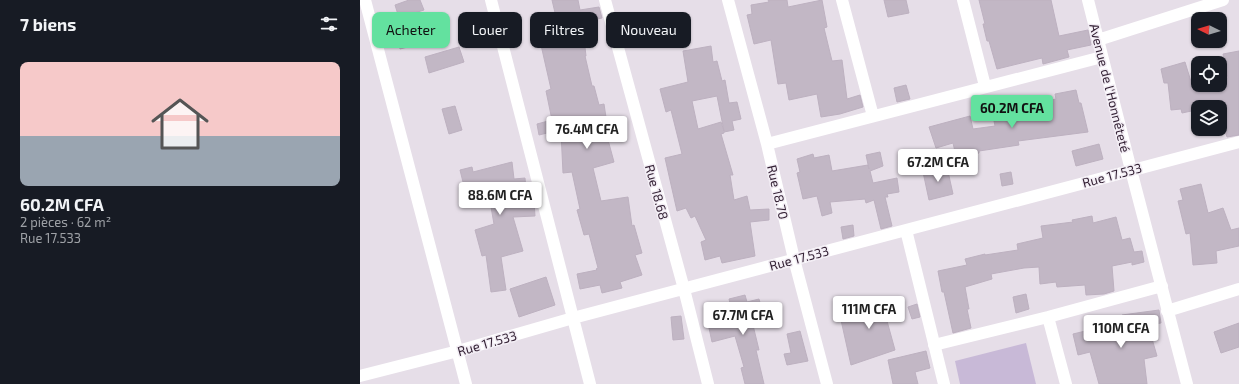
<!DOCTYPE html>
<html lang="fr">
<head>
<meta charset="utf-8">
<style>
  :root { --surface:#171b24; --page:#20242c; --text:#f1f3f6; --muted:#9ea1a6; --accent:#63e19f }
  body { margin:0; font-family:"Exo 2",sans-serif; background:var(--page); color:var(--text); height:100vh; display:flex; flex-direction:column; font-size:15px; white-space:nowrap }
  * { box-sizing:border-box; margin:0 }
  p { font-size:13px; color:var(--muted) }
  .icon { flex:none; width:22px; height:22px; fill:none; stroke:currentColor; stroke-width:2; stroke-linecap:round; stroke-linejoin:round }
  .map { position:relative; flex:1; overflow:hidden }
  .sheet { display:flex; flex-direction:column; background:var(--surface); width:360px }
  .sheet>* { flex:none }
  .top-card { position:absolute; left:12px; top:12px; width:380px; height:36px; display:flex; gap:8px }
  .needle { width:26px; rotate:275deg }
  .buttons { position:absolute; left:831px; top:12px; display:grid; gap:8px }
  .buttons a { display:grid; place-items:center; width:36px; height:36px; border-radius:8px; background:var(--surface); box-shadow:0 1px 3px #0004; font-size:20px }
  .price { position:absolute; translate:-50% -34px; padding:0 9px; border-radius:4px; background:#fff; color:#222; font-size:13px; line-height:26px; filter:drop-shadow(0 1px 2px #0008) }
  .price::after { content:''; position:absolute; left:50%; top:24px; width:12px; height:9px; margin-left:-6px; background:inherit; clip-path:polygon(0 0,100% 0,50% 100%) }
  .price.selected { background:var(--accent); color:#111 }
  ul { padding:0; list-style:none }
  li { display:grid; align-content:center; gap:8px; height:212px; padding:0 20px }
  li span { display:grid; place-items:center; height:124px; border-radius:8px; color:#555 }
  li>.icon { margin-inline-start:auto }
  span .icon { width:72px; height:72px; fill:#fffc; stroke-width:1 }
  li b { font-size:17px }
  h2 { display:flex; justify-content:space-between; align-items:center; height:48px; padding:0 20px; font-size:17px }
  .pill { padding:0 14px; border-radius:8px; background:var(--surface); box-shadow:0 1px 3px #0004; font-size:14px; line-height:36px }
  .pill.selected { background:var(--accent); color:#111 }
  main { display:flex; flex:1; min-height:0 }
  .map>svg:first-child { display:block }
  .green { fill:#c8b9d7 }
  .building { fill:#c2b7c5; stroke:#bdb1c0; fill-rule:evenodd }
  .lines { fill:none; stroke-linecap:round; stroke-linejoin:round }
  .minor { stroke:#fff; stroke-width:12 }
  .labels { text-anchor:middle; stroke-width:3; stroke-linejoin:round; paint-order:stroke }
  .street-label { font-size:13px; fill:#342235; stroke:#f3eef5 }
</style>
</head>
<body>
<main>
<section class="sheet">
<h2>7 biens<svg class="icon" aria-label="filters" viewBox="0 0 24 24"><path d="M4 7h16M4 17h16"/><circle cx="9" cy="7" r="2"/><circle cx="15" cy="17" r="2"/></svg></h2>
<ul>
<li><span style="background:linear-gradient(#f6c9c9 60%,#9aa5b1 0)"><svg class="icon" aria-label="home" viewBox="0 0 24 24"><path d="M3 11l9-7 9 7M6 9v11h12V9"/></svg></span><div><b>60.2M CFA</b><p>2 pièces · 62 m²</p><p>Rue 17.533</p></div></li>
</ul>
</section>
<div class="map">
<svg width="879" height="384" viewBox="0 0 879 384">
  <rect width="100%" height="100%" fill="#e6dee8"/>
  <path class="green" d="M666,343L676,384H600L595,361Z"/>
  <path class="building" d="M49,0H60L64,10L51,14L59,44L40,49L33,23L40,21L35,5Z
    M192,0H218L220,10L239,7L242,18L222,22L226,56H225L232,86H234L239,105L244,104L247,124L244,125L254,162L233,168L241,201L268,197L272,226L274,225L282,253L275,255L282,275L260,282L262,288L242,293L240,285L220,289L217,274L237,270L236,269L238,268L229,234L224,235L217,210L220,209L212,172L203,173L201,132L196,134L195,131L179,135L177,124L192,120L186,91L191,89L181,45L198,42L196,17Z
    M408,0H427L428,7L462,0L467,27L464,28L472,61L482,60L487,99L500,95L503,107L480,114L461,117L457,94L429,100L426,83L418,84L411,40L394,44L387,15L392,14L391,5L409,2Z
    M524,0H546L549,13L528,17Z
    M619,0H691L699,36L728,30L731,45L707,50L709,57L683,64L682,58L637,69L629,41H627L623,24H625Z
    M351,46L353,62L357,61L362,81L365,80L369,103L377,102L381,119L372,121L374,130L364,132V133L361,134L373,175H370L374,200L387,196L390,210L409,209V220L390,222L395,256L362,263L360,256L345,260L341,242L346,240L335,216L331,218L326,208L317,211L305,158L322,154L311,110L306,112L300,89L328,82L323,51ZM357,96L364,131L361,122L338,129L332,101Z
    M99,47L104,62L69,73L65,57Z
    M879,51V135L867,137L863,125L864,124L858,104L836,108V110L822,113L821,109L811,110L808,83H804L801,69L825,62L832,85H860V80L868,78L863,54Z
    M546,85L550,99L537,102L534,88Z
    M716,90L719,103H721L728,132L658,141L659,145L619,151V153L611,155L614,166L599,169L593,143L576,148L569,127L610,116L613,129L635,126L634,121L678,115L675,104L696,99L695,94Z
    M95,106L102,130L89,134L82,109Z
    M739,144L743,159L716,166L712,151Z
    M520,152L523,166L510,171L513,183L537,178L539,192L527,194L528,197H525L532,226L521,229L514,200L506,203L505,199L470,202L472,213L462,216L457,196L443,199L437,173L440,172L437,159L453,154L454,158L469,155L472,171L508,165L509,169L506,155Z
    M152,162L154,179L165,178L167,203L174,202L175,216L153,217L163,251L141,257L146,290L131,292L126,255L122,256L115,230L134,224L128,190L125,191L124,185L105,190L100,170L112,167L113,172Z
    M587,167L593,194L569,200L563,172Z
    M651,172L653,184L642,186L640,174Z
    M841,184L848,213L863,208L871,230L879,228V246L856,251L857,263L833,265L830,233L826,234L818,201L823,200L820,189Z
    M732,216L733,223L756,217L762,240L770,238L774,252L782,251L784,262L772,265V262L752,266L754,291L744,294L726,295L725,285L697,287L696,282L680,284L679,267L664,268L631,274L632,279L605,287L609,309H607L611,328L593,333L584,292H582L578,271L607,265L605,259L625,254V255L658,250L657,244L683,238L681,226L713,222L712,220Z
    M493,225L494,236L483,239L481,227Z
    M186,277L195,305L159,317L150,289Z
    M666,294L669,309L656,313L653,297Z
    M385,295L387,302L399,299L404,317L392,321L399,350H396L404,384H385L381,368L384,367L375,336L352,342L349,328L374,320L369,299Z
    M535,299L540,318L527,321L535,350L491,365L479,311L511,304V305Z
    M557,304L560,317L552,319L548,307Z
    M799,310L801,323L788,325L797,356L784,359L787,384H739L730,352L718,355L713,334L763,322L762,315Z
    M321,316L324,339L313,340L311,317Z
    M879,323V347L861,353L854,332Z
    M440,331L448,361L427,365L424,354L431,353L427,334Z
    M566,351L570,368L555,372L558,384H533L528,360Z"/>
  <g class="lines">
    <path class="minor" d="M5,0L106,384
      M131,0L230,384
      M245,0L324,289L348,384
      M368,0L407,144L434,259L467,384
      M482,0L513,116
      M603,0L625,86
      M728,0L771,170L827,384
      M738,40L863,0
      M407,144L742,57
      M546,230L584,384
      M807,311L879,289
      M688,317L706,384
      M574,345L688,317L802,286
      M0,376L98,351L213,318L879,142"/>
  </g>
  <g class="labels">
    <g class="street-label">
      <text transform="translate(750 88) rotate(76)" y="5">Avenue de l'Honnêteté</text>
      <text transform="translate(752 175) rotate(-15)" y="5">Rue 17.533</text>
      <text transform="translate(297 192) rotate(75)" y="5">Rue 18.68</text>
      <text transform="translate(418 192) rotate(77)" y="5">Rue 18.70</text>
      <text transform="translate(439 258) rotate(-15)" y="5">Rue 17.533</text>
      <text transform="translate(127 343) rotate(-16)" y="5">Rue 17.533</text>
    </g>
  </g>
</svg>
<div class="buttons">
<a><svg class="needle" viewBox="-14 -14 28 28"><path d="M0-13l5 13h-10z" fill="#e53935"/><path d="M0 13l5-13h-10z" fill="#9ea1a6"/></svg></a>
<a><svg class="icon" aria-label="locate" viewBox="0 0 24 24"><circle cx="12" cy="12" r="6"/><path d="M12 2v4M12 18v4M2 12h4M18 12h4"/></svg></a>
<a><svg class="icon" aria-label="layers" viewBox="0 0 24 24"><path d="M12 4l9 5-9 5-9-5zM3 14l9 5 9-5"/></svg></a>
</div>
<b class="price selected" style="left:652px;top:129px">60.2M CFA</b>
<b class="price" style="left:227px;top:150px">76.4M CFA</b>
<b class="price" style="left:578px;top:183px">67.2M CFA</b>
<b class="price" style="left:140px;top:216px">88.6M CFA</b>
<b class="price" style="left:509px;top:330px">111M CFA</b>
<b class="price" style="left:383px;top:336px">67.7M CFA</b>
<b class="price" style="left:761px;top:349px">110M CFA</b>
<div class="top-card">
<a class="pill selected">Acheter</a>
<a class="pill">Louer</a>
<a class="pill">Filtres</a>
<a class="pill">Nouveau</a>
</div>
</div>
</main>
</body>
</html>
